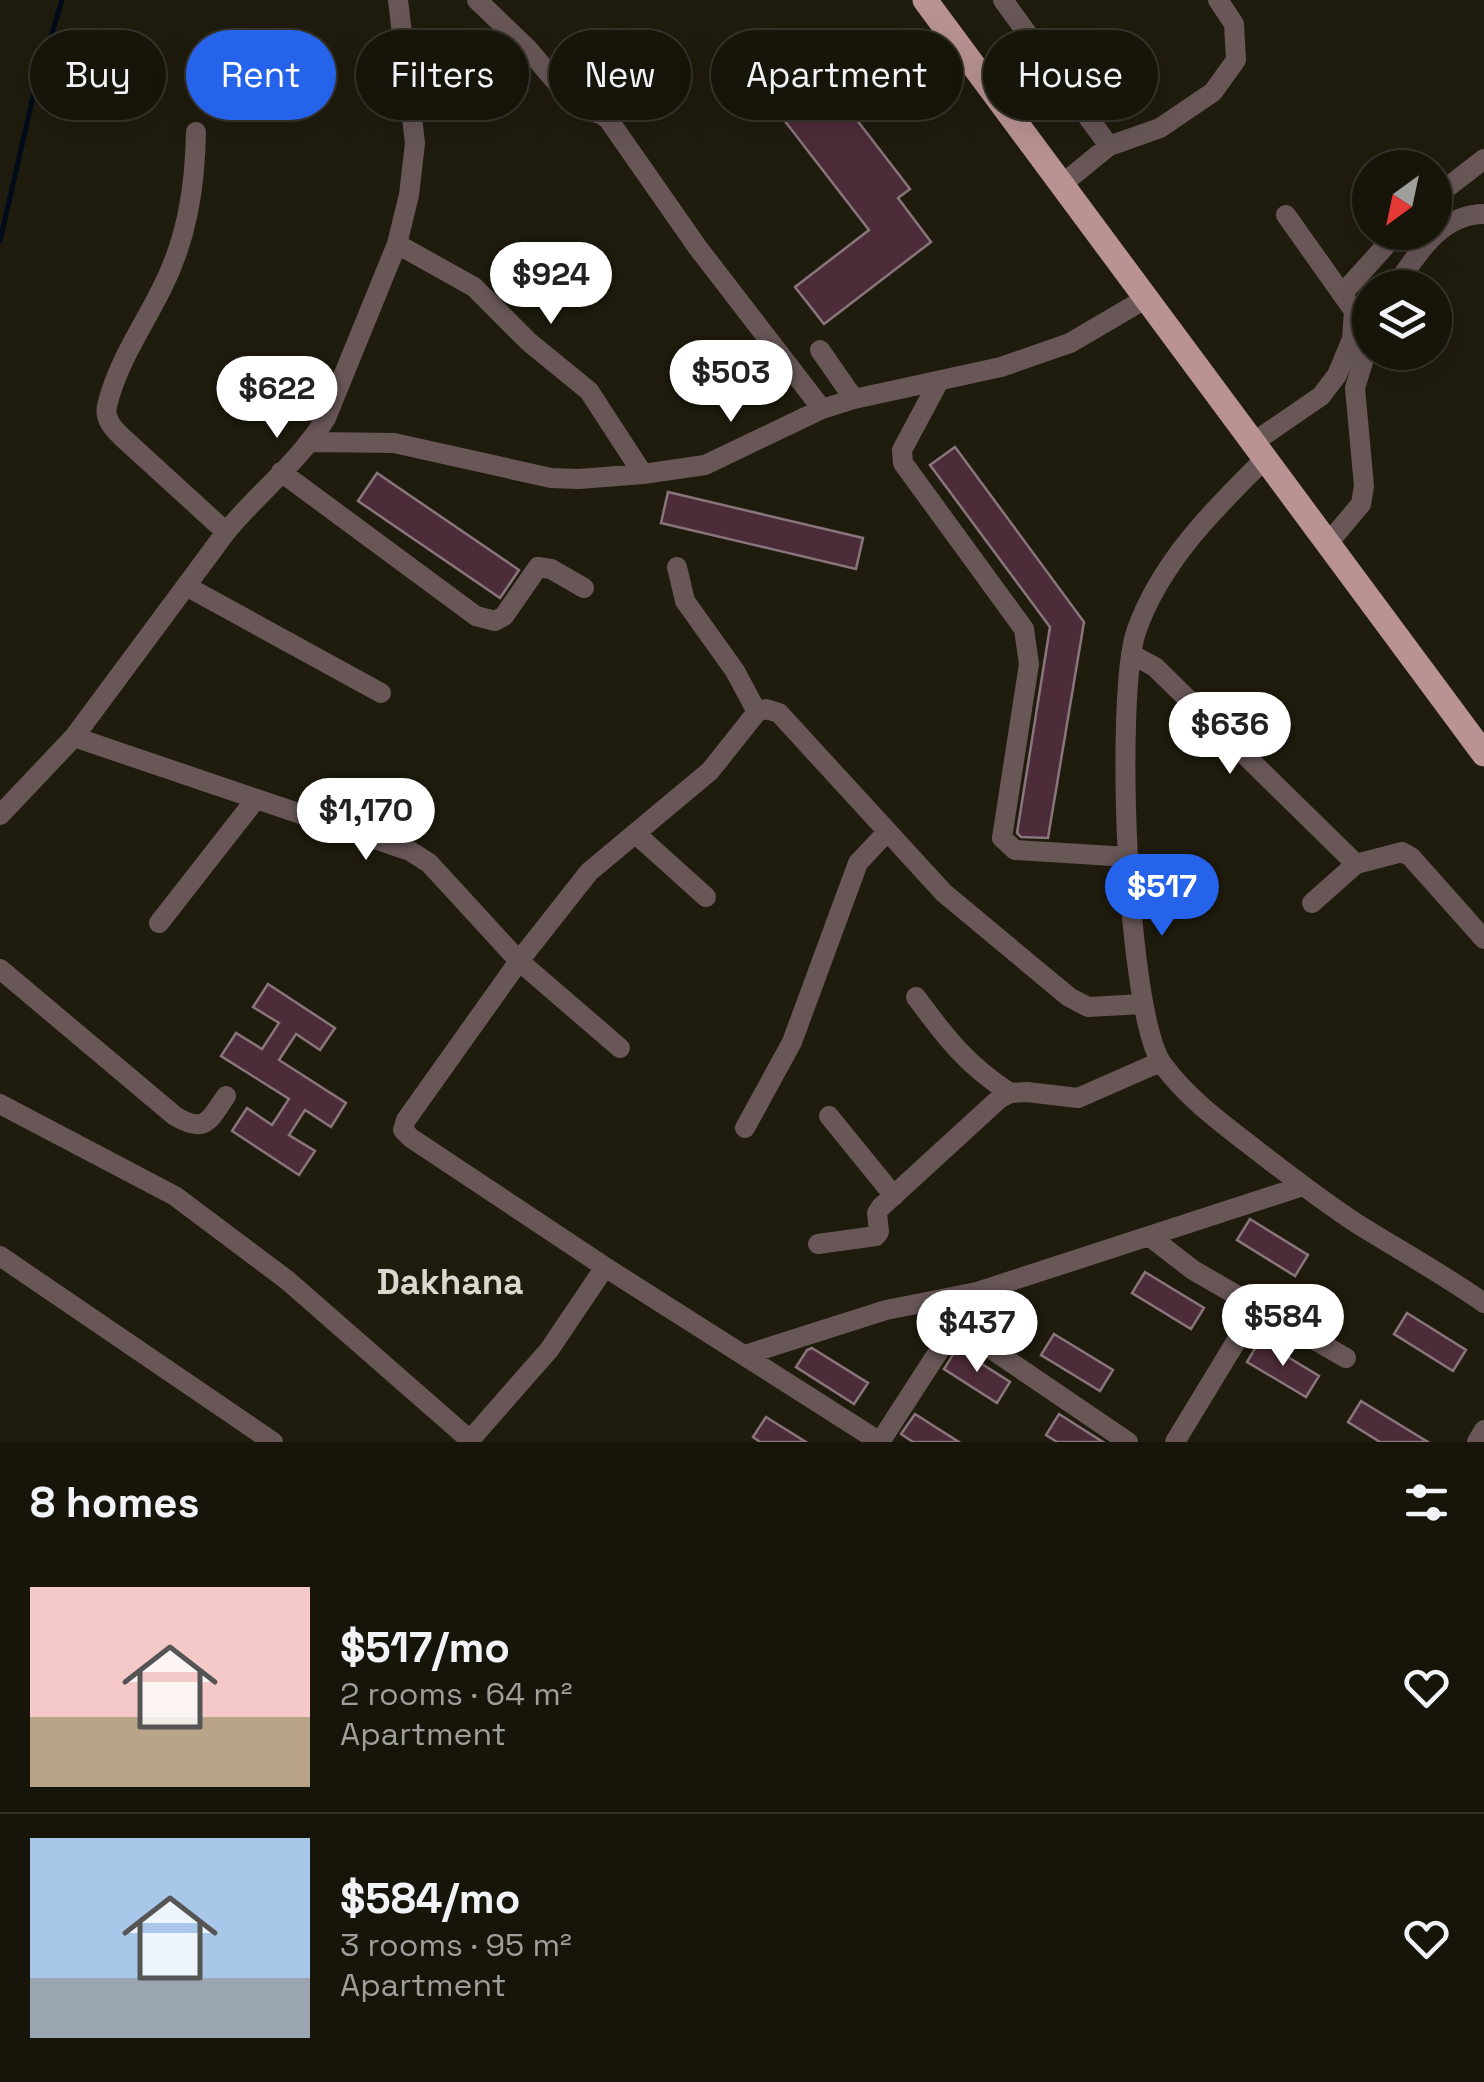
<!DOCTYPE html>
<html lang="en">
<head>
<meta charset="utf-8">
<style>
  :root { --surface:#17140a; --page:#201d13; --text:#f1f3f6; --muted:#9e9e9c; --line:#36332b; --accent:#2563eb }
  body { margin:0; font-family:"Space Grotesk",sans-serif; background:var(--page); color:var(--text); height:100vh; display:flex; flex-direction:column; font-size:38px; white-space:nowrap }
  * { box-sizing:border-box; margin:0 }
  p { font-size:32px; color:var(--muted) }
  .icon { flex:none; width:55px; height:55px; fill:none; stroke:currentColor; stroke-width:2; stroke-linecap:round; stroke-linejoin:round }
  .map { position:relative; height:1442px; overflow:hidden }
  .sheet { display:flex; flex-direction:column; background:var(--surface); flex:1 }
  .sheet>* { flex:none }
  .top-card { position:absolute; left:30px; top:30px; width:1425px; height:90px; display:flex; gap:20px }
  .needle { width:65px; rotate:213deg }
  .controls { position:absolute; left:1352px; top:150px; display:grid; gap:20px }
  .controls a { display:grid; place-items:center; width:100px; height:100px; border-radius:50%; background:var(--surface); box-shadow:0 10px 40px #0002,0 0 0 2px var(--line); font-size:50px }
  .price { position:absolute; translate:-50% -85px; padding:0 22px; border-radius:35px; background:#fff; color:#222; font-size:32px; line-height:65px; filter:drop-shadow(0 2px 5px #0008) }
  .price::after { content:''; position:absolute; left:50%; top:60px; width:30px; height:22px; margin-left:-15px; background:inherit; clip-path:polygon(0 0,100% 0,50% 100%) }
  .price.selected { background:var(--accent); color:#fff }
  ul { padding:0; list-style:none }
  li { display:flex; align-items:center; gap:30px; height:250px; padding:0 30px }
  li+li { border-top:2px solid var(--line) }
  li span { display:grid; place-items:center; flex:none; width:280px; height:200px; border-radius:0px; color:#555 }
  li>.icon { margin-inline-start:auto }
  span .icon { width:120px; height:120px; fill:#fffc; stroke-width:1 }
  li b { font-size:42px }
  h2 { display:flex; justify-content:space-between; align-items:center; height:120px; padding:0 30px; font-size:42px }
  .chip { padding:0 35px; border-radius:45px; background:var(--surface); box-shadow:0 10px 40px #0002,0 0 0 2px var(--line); font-size:35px; line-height:90px }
  .chip.selected { background:var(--accent); color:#fff }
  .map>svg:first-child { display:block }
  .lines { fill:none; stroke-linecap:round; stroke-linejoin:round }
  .stream { stroke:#000c1a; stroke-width:5 }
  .building { fill:#4d2c39; stroke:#89757c; stroke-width:2.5 }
  .minor { stroke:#695758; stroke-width:20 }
  .major { stroke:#b99394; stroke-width:25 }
  .labels { text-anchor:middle; stroke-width:9; stroke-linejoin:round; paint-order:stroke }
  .quarter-label { font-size:35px; font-weight:bold; fill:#dad8cf; stroke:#1f1b0d }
</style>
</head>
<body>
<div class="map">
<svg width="1484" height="1442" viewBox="0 0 1484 1442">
  <rect width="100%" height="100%" fill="#1f1b0d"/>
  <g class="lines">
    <path class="stream" d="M0,241L33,97L62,0"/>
  </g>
  <path class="building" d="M793,37L910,189L898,198L931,242L824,324L795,287L869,230L747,72Z
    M955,447L1084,622L1048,838L1021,837L1017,833L1050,627L930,465Z
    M377,473L519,570L500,598L358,501Z
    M668,492L863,538L856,569L661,523Z
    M268,984L335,1028L320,1050L296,1034L279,1060L346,1103L331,1127L305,1110L289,1135L315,1151L299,1175L232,1131L247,1108L272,1125L289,1099L221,1056L236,1033L262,1049L279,1023L253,1007Z
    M1250,1219L1308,1255L1295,1276L1237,1240Z
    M1145,1272L1204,1308L1191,1329L1132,1293Z
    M1407,1313L1466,1350L1453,1371L1394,1334Z
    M1054,1334L1113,1370L1100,1391L1041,1355Z
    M1260,1340L1319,1376L1306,1397L1247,1362Z
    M812,1348L868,1383L854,1404L796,1367L807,1350Z
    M957,1348L1010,1382L997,1403L944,1369Z
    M1361,1401L1428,1442H1380L1348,1422Z
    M915,1414L959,1442H913L901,1434Z
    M1059,1414L1103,1442H1057L1046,1435Z
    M766,1417L806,1442H760L753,1437Z"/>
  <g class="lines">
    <path class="minor" d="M477,0L528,49L578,108L601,114L608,119L698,248L822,409
      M1003,0L1109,146
      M601,114L633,76L663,48
      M196,132C195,187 187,239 162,288C143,327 117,363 107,406C104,420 114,429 123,438L226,532
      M1061,185L1109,146L1160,128L1213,92L1236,60L1234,24L1218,0
      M1435,197L1484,159
      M397,244L474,287L529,342L589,391L643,474
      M1394,288C1417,255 1440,214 1484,214
      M1342,294L1398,232
      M820,350L854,399
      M939,381L902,450L903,463L1024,629L1029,664L1002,838L1015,850L1129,857
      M311,442L394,443L551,478L579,479L643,474L705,465L822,409L854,399L1001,367L1070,343L1145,299
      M1254,442L1321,396L1337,375L1352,339L1354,311L1286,215
      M1266,458C1215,508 1160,562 1136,632C1115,695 1126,1015 1163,1065C1186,1096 1216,1119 1246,1142C1282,1170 1318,1198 1356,1223C1399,1250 1443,1274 1484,1303
      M281,472L476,616L495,621L504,616L538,567L551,569L584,588
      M1329,542L1361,504L1364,486L1355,388L1370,339
      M677,567L685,601L735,671L757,712
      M186,586L381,693
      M1131,654L1155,667L1356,864
      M74,737L410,851L429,863L519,961L620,1048
      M0,815L74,737L226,532C258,493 300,461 326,418L397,244L409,195L415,143L398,0
      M636,834L706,897
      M1312,903L1356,864L1402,852L1411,857L1484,939
      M159,923L256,799
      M0,969L175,1116C205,1134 209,1121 226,1096
      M916,997C946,1038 967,1065 1010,1093
      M0,1104L175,1196L287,1280L470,1440L549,1350L605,1267
      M829,1116L894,1196
      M745,1128L792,1042L858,863L886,833
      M1149,1236L1193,1270L1346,1358
      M818,1244L876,1236L879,1232L877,1213L881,1207L999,1099L1010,1093L1027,1092L1078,1098L1160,1062
      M0,1256L273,1442
      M956,1325L1128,1442
      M745,1355L886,1310L977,1292
      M880,1442L605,1267L411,1138L403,1130L406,1120L519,961L589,872L710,771L757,712L766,709L779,713L944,893L1069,997L1088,1007L1143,1004
      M880,1442L977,1292L1303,1186
      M1175,1442L1257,1307
      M1477,1442L1484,1430"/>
    <path class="major" d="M925,0L1484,754"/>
  </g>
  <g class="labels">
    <g class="quarter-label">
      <text x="450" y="1294">Dakhana</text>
    </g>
  </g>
</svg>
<div class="controls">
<a><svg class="needle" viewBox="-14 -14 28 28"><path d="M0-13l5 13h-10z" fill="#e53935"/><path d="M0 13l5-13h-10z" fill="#9e9e9c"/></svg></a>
<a><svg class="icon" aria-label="layers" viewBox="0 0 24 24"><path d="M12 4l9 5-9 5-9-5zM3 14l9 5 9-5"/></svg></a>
</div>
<b class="price" style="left:551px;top:327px">$924</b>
<b class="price" style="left:731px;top:425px">$503</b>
<b class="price" style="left:277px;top:441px">$622</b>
<b class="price" style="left:1230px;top:777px">$636</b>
<b class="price" style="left:366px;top:863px">$1,170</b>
<b class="price selected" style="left:1162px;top:939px">$517</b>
<b class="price" style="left:1283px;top:1369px">$584</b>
<b class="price" style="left:977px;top:1375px">$437</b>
<div class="top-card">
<a class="chip">Buy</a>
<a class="chip selected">Rent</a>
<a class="chip">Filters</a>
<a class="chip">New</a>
<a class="chip">Apartment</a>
<a class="chip">House</a>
</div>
</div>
<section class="sheet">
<h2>8 homes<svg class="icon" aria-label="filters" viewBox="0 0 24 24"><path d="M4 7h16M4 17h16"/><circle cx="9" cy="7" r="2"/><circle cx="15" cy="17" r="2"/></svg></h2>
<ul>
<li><span style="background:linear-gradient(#f6c9c9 65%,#b9a48a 0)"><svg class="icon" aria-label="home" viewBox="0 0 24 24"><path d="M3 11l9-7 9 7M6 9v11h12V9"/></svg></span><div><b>$517/mo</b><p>2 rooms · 64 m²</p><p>Apartment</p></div><svg class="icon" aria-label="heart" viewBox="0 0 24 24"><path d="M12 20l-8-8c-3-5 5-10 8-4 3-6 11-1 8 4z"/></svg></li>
<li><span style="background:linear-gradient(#a9c7e8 70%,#9aa5b1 0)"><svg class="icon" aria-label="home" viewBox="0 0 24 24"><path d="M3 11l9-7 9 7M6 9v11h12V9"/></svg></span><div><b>$584/mo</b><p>3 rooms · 95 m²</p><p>Apartment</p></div><svg class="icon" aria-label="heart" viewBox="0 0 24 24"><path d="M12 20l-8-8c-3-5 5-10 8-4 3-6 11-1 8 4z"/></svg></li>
</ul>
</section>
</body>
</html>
